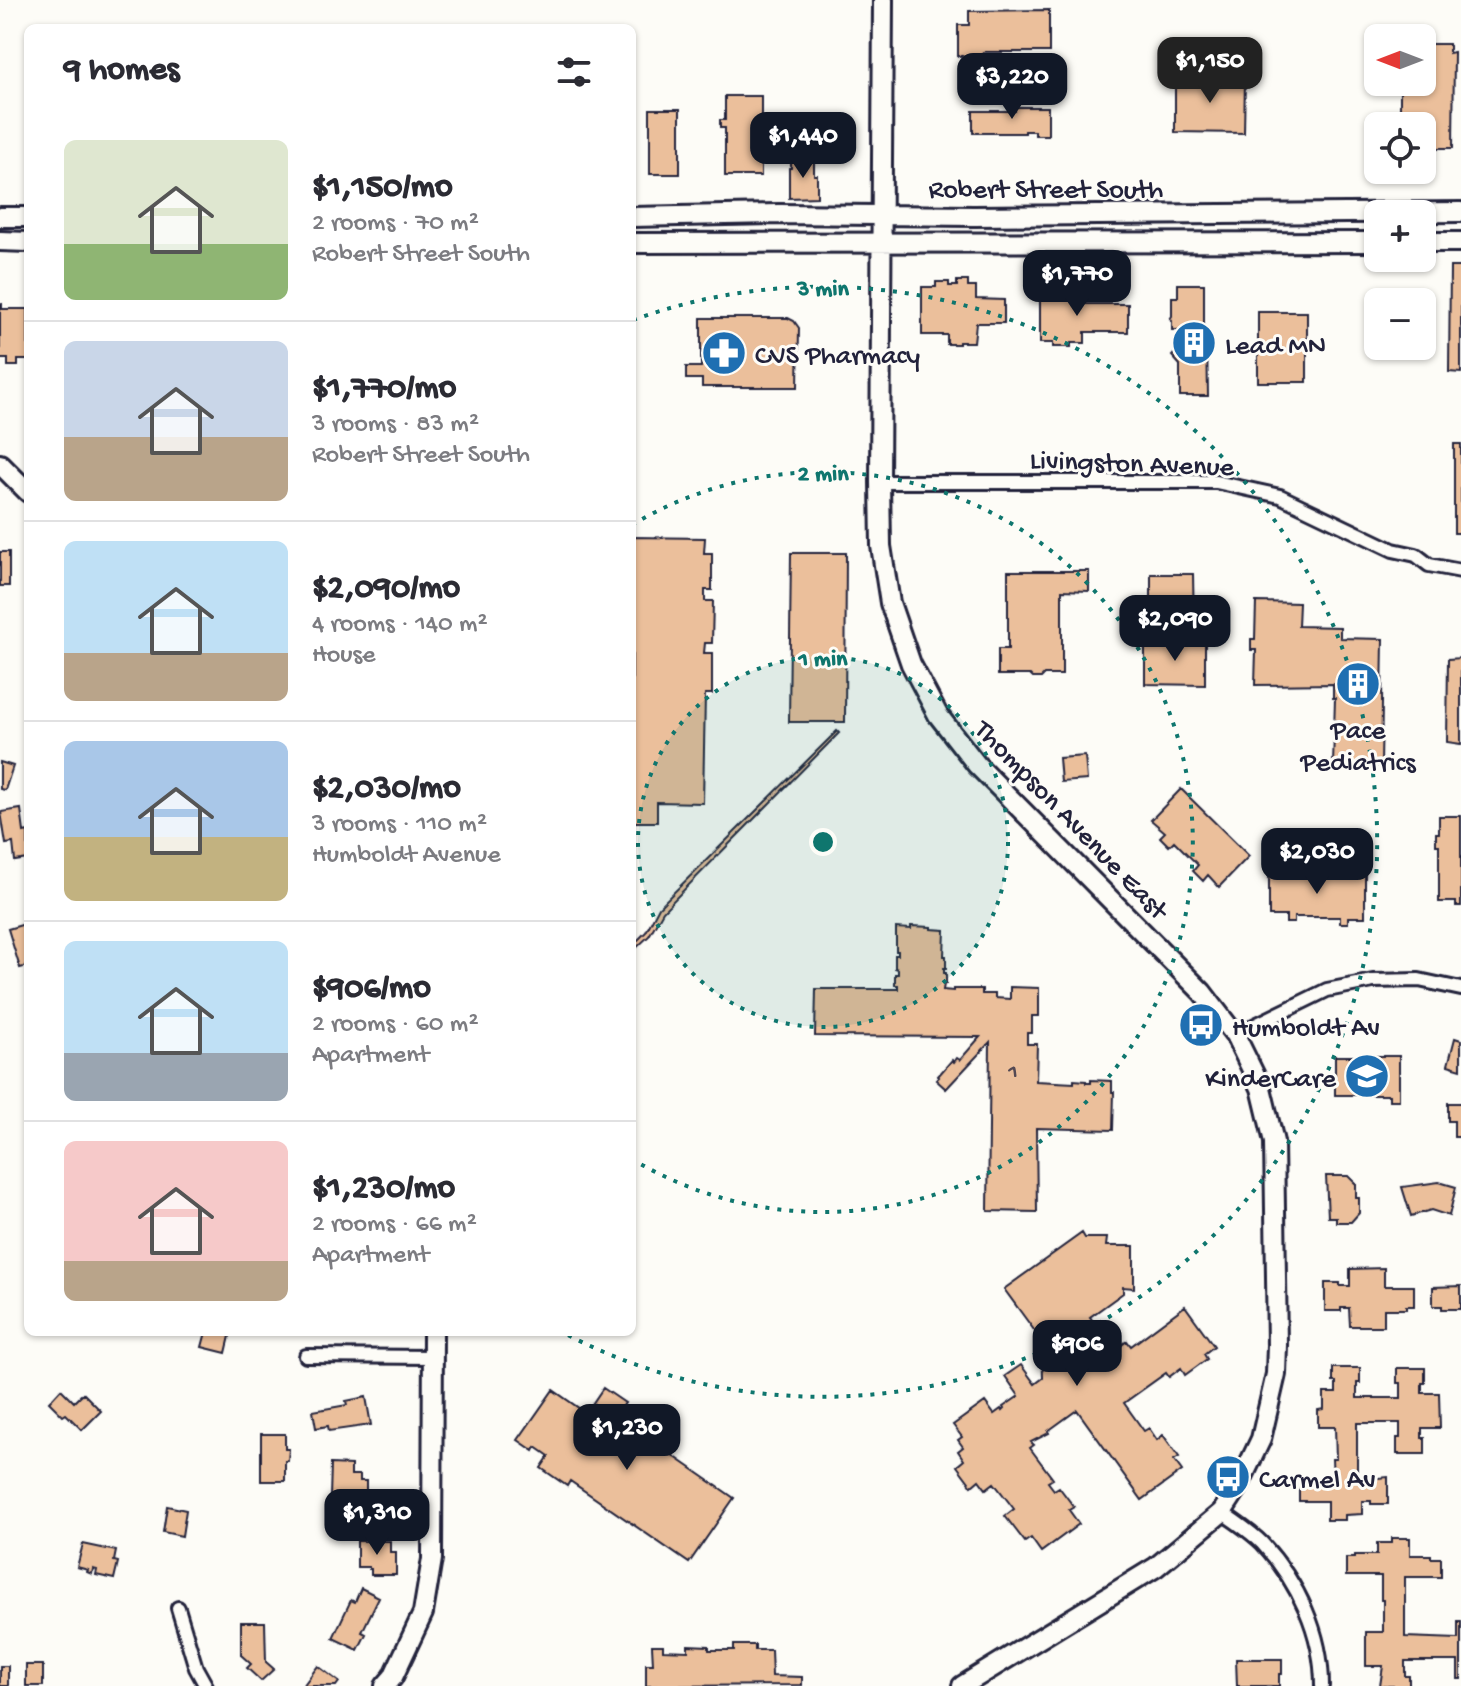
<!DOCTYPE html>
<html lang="en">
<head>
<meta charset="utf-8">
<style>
  :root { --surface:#fff; --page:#f7f7f7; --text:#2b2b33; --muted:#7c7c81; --line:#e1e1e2; --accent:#111827 }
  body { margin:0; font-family:"Gochi Hand",sans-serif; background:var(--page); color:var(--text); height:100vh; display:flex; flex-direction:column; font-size:30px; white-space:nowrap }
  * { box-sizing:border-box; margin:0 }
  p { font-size:26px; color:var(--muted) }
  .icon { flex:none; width:44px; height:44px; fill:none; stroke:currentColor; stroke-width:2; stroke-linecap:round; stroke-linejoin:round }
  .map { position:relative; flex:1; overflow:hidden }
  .panel { position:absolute; left:24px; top:24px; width:612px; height:1312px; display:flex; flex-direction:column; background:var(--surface); border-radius:12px; box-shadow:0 2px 6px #0004 }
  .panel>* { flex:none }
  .needle { width:52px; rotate:270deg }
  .fabs { position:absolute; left:1364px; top:24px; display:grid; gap:16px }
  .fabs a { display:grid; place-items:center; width:72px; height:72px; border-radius:12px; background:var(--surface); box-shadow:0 2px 6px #0004; font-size:40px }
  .price { position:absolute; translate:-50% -68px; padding:0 18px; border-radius:16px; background:var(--accent); color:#fff; font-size:26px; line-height:52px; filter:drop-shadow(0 2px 4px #0008) }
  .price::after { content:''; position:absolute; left:50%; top:48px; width:24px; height:18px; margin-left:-12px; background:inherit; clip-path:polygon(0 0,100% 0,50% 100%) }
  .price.active { background:#222; color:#fff }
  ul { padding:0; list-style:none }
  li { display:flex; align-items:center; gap:24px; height:200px; padding:0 40px }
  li+li { border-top:2px solid var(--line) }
  li span { display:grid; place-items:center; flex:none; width:224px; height:160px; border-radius:12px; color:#555 }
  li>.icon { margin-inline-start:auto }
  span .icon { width:96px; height:96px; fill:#fffc; stroke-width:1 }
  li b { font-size:34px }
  h2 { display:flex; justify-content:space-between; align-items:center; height:96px; padding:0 40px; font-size:34px }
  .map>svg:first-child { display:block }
  .building { fill:#ebbf9b; stroke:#22223b; stroke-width:2 }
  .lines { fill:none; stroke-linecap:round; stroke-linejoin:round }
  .street-casing { stroke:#22223b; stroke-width:18 }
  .secondary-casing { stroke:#22223b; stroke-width:24 }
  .street { stroke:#fdfcf7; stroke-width:12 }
  .secondary { stroke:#fdfcf7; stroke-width:18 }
  .ring { fill:none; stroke:#0f766e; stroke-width:4; stroke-dasharray:4 8 }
  .labels { text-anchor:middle; stroke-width:6; stroke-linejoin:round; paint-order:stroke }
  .number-label { font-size:24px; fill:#544953 }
  .street-label { font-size:28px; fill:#22223b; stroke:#fdfcf7 }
  .poi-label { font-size:28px; fill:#22223b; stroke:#fdfcf7; text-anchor:start }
  .centre { fill:#0f766e; stroke:#fdfcf7; stroke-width:4 }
  .ring-label { font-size:24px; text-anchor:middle; font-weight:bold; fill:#0f766e; stroke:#fdfcf7; stroke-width:6; stroke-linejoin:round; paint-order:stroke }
</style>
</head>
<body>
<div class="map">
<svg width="1461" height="1686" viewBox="0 0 1461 1686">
  <rect width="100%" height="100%" fill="#fdfcf7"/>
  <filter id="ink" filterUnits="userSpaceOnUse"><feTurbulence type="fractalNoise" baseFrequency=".0125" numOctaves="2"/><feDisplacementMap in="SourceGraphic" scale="16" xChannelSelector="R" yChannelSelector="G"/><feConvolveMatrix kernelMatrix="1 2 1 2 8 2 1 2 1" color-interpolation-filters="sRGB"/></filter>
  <g filter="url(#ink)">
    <path class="building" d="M1049,10V52H983V56H958V25H969V11Z
      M1422,44H1449V53L1454,52L1453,148H1422V126H1400V82H1422Z
      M1175,78H1245L1244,133L1175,132Z
      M725,96H761V126H765V142H761V176H725V128H720V120H725Z
      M1015,107H1048V135H1035V131H1025V133H973V111H1015Z
      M650,109H680V174H650Z
      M791,161H814V175H817V197L789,198V168H791Z
      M1450,267H1461V373L1449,372Z
      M957,281H968V287H976V299L1004,300V323H976L974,342H959V344H947V335H922V287H936V282H949V286H957Z
      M1178,284H1204V338H1207L1208,396H1180V365L1172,356L1180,348V338H1178V330H1172V321L1170,319L1172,316V297H1178Z
      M1053,288H1073V292H1086V304H1128V332H1085V343H1071V347H1053V343H1040V292H1053Z
      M0,304H2V309H28V360H18V366H8V359H0Z
      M1258,312H1307V382H1258Z
      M701,318H788L794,321L799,328L798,387H702V379H686V367H701Z
      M1454,444H1461V533H1454Z
      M632,537L705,538L704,553H712V590H705V601H713L712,643H705L704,653H712V694H705L703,803L657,802V822H632Z
      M0,552H9V586H0Z
      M791,553H846L845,722H789Z
      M1008,571H1089V591L1062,590V675H1044L1041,678H1033L1030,675H998V649H1008Z
      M1151,574H1193L1194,626H1151Z
      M1256,602L1299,603L1298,626L1340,627V638L1383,639L1381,766L1333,765L1335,698H1333V684L1255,685L1256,650H1251V639H1255Z
      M1145,642H1205V685L1145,684Z
      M1461,658V744L1447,742L1448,659Z
      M837,731L839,733L663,911L649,936L632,952V946L646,932L659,907Z
      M1085,756L1087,780L1061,782L1059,758Z
      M0,762L13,766L5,790L0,789Z
      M1181,789L1249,856L1219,887L1208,875L1203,881L1193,871L1198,865L1174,841L1169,846L1160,837L1165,832L1151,820Z
      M21,809L24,832L28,831V859L15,861L13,843L6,844L1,812Z
      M1439,816H1461V906H1456V902H1439V845H1436V833H1439Z
      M1269,875H1365V917H1348V923H1340V917H1294V923H1286V916H1269Z
      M28,923V966L20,968L8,929Z
      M911,926L931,927V929L945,930L944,956H946V968H944V973H946V984H944L943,990L953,991V989H982V994H995V998L1010,999V987L1039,988V1016H1032V1033H1027V1044H1037L1036,1081L1074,1083V1080L1086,1081V1083H1091V1080L1112,1081V1092H1114L1113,1130L1036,1128L1037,1212L988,1211L990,1042L946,1089L936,1080L939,1077L938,1076L952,1060L954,1062L957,1058L960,1060L980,1037L815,1036L816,989H898V985H895V974H898V969L895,968V955H898V951H896V928L911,929Z
      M1455,1038L1461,1040V1069L1448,1065Z
      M1335,1056H1399V1100H1389V1095H1335Z
      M1448,1103H1461V1137H1454V1121H1448Z
      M1326,1176H1348L1356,1184V1198H1359V1213L1351,1222H1336V1217H1328Z
      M1439,1182L1456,1187L1449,1216L1431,1210L1411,1216L1402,1187Z
      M1082,1233L1085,1238H1107L1106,1246H1134V1288L1123,1287V1293L1090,1317L1103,1334L1086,1347L1098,1363L1127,1341L1131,1346L1185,1306L1214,1346L1204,1354L1207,1359L1185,1375L1181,1368L1169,1377L1166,1373L1124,1403L1144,1431L1149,1428L1157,1440L1163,1435L1179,1457L1174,1460L1182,1471L1142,1500L1077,1410L1048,1431L1049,1433L1031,1442L1034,1445L1030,1448L1053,1479L1048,1482L1054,1490L1059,1487L1074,1507L1069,1510L1079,1524L1041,1552L1031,1538L1025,1542L1005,1516L1014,1509L994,1483L986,1489L979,1480L972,1486L957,1466L964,1460L958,1451L963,1447L958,1440L962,1437L953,1425L985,1402L994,1414L1001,1409L1002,1411L1004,1409L1003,1407L1019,1396L1005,1376L1021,1365L1035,1384L1043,1378L1042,1341L1004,1289Z
      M1384,1268V1286H1414V1306H1406V1309H1384V1326H1350L1349,1308H1341V1311H1325V1283H1340V1286H1350V1269Z
      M1461,1286V1309H1442V1306H1433V1287Z
      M206,1332H231L226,1353L202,1347Z
      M1333,1368H1360V1383H1357V1398H1401V1383H1397V1368H1425V1383H1422V1393H1439L1440,1428H1422V1438H1425V1454H1397V1438H1400V1423H1357V1480L1388,1477V1504H1371V1501H1362V1514L1345,1515V1520H1327V1501H1299V1482H1308V1480L1333,1479L1332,1459H1336L1335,1427H1318V1410L1324,1409V1393H1336V1382H1333Z
      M603,1388L625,1403L616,1416L734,1498L689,1563L570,1481L567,1486L541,1468L549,1456L536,1447L534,1451L518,1440L553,1390L586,1413Z
      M61,1389L74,1402L83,1393L101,1411L82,1430L66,1414L63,1416L49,1402Z
      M366,1397L371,1425L329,1431L328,1426L316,1428L313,1411L347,1405L346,1401Z
      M261,1434H285V1449H289L288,1461H285V1481H261Z
      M331,1464L351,1465V1475H360V1481H366V1499L330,1498Z
      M167,1506L186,1510L182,1536L163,1532Z
      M1392,1538H1410V1555H1431V1558H1441V1577H1405V1637L1458,1639V1622H1461V1679H1458V1661H1405V1676H1409V1686H1380L1383,1666H1366V1632H1383V1600H1381V1576H1346V1558H1355V1555H1377V1543H1392Z
      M357,1541H390V1552H396V1575H371V1569H369V1567H357Z
      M83,1544L116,1551L114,1561L118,1562L114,1579L96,1575L97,1570L93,1569L92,1574L87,1572L88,1570L77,1567Z
      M361,1588L379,1597L362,1632L366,1634L358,1650L333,1638L351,1600L355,1602Z
      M241,1622H265L266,1662L274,1669L261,1681L247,1668L251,1664L241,1655Z
      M652,1645H663V1650L688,1651V1645L709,1646V1650H734V1645H755V1650H771L772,1676L802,1677V1685L646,1686V1664H653Z
      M1236,1659H1282V1674H1279V1686H1237Z
      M26,1665H43V1686H26Z
      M0,1666H8V1686H0Z
      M318,1666L339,1682L336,1686H303Z"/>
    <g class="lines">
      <g class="street-casing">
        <path id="street" d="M880,482H1216L1280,496L1393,550L1416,555L1429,565L1461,571
          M1235,1035L1327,990L1373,981L1419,980L1461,989
          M306,1356L433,1357
          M1222,1512C1235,1522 1250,1531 1262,1543C1298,1582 1322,1633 1322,1686
          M178,1608L196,1668L206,1686"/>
      </g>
      <g class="secondary-casing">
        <path id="secondary" d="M883,0L880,482L881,546L890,603L911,664L938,715L977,765L1202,992L1235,1035L1261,1088L1274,1142L1277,1345L1276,1374L1261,1439L1237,1489L1222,1512L1156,1567L962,1686
          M0,217H28
          M632,217L779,214L974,216L1461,212
          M0,241L28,242
          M1422,242H1461
          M632,243L1378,242
          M0,464L28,492
          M385,1686L393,1677L423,1613L432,1559L433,1332"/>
      </g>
      <use href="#street" class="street"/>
      <use href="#secondary" class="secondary"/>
    </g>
  </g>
  <circle cx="823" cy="842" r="185" fill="#0f766e" fill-opacity=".12"/>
  <g class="ring">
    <circle cx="823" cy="842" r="185"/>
    <path d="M632 525A370 370 0 1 1 632 1159"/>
    <path d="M633 320A555 555 0 1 1 562 1332"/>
  </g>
  <defs>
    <g id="building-disc" transform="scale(2.3)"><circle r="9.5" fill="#1f6fb2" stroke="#fdfcf7"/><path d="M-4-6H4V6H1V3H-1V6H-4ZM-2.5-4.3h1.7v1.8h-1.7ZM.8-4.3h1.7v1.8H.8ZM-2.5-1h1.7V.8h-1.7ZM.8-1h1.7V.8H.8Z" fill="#fff"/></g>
    <g id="pharmacy-disc" transform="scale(2.3)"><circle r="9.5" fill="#1f6fb2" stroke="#fdfcf7"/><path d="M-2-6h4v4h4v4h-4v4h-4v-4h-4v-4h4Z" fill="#fff"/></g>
    <g id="bus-disc" transform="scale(2.3)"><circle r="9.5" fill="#1f6fb2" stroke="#fdfcf7"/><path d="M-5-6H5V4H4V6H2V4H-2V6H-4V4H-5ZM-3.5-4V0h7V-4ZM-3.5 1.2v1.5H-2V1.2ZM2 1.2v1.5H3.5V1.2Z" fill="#fff"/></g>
    <g id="school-disc" transform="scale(2.3)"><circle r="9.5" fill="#1f6fb2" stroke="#fdfcf7"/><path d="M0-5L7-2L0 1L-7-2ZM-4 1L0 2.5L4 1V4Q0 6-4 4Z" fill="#fff"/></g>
  </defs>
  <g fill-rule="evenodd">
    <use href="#building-disc" x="1194" y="343"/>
    <use href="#pharmacy-disc" x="724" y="353"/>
    <use href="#building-disc" x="1358" y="684"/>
    <use href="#bus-disc" x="1201" y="1025"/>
    <use href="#school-disc" x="1367" y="1076"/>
    <use href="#bus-disc" x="1228" y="1477"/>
  </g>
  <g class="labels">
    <g class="number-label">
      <text x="1013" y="1077">1</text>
    </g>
    <g class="street-label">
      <text x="1046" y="197">Robert Street South</text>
      <text transform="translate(1132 461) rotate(2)" y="10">Livingston Avenue</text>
      <text transform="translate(1073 818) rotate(46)" y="10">Thompson Avenue East</text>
    </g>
    <g class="poi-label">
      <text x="1225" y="353">Lead MN</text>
      <text x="755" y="363">CVS Pharmacy</text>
      <text x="1358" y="738" text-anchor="middle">Pace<tspan x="1358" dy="32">Pediatrics</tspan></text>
      <text x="1232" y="1035">Humboldt Av</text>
      <text x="1336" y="1086" text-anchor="end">KinderCare</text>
      <text x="1259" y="1487">Carmel Av</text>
    </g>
  </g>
  <circle cx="823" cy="842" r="12" class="centre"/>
  <g class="ring-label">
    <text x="823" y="295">3 min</text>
    <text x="823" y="480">2 min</text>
    <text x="823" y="665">1 min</text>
  </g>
</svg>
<div class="fabs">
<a><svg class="needle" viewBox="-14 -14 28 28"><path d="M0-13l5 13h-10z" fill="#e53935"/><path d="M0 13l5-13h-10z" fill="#7c7c81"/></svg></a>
<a><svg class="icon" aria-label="locate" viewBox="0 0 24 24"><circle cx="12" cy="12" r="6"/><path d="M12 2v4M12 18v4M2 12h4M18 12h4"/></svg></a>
<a>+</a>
<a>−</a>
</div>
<b class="price active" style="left:1210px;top:105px">$1,150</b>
<b class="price" style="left:1012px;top:121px">$3,220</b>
<b class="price" style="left:803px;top:180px">$1,440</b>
<b class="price" style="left:1077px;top:318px">$1,770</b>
<b class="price" style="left:1175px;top:663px">$2,090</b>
<b class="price" style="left:1317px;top:896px">$2,030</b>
<b class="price" style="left:1077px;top:1388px">$906</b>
<b class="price" style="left:627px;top:1472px">$1,230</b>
<b class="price" style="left:377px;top:1557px">$1,310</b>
<section class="panel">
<h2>9 homes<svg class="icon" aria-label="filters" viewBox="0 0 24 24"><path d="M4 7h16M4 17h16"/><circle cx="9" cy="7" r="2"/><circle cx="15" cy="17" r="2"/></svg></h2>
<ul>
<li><span style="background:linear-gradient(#dfe7d0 65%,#8fb573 0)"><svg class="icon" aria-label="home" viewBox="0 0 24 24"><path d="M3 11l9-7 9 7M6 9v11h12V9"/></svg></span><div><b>$1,150/mo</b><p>2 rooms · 70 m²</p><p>Robert Street South</p></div></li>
<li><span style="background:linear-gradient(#c9d6e8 60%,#b9a48a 0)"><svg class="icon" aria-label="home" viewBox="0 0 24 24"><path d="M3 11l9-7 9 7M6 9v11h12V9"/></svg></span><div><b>$1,770/mo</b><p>3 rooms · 83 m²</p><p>Robert Street South</p></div></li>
<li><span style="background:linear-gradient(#bfe0f5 70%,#b9a48a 0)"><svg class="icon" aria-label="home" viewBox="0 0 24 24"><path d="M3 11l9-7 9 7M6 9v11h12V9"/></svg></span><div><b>$2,090/mo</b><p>4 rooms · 140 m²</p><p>House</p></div></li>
<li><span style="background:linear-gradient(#a9c7e8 60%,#c2b280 0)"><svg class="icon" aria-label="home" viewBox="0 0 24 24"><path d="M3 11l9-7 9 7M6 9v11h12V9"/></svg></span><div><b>$2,030/mo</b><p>3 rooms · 110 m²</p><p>Humboldt Avenue</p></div></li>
<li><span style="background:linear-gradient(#bfe0f5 70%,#9aa5b1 0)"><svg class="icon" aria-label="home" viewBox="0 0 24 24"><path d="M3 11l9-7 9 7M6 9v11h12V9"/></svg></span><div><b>$906/mo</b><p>2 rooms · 60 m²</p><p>Apartment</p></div></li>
<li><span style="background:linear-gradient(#f6c9c9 75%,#b9a48a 0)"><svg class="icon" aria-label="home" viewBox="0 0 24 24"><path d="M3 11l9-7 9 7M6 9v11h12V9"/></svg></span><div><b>$1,230/mo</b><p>2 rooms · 66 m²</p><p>Apartment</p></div></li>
</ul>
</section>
</div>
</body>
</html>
